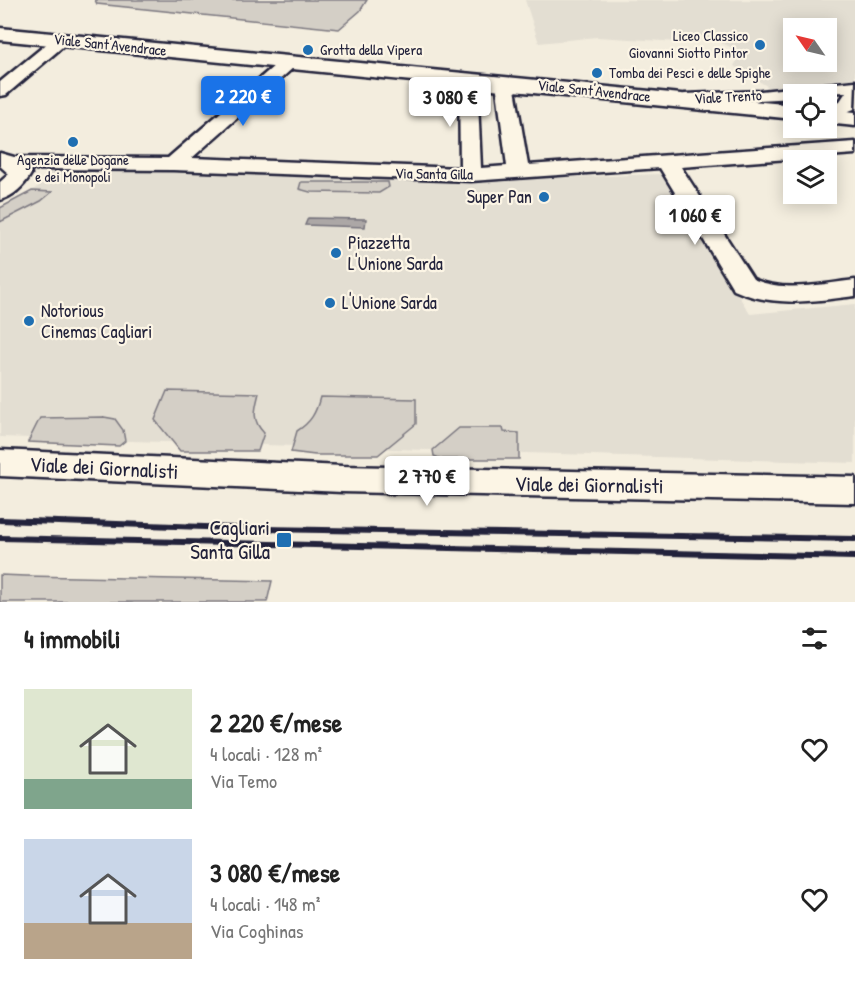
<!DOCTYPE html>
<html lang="it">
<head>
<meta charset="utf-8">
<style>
  :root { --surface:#fff; --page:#f6f6f6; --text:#222; --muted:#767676; --accent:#1a73e8 }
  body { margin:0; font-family:"Patrick Hand",sans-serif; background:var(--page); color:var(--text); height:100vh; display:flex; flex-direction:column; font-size:22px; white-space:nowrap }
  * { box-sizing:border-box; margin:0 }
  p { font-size:20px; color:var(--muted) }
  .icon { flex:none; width:33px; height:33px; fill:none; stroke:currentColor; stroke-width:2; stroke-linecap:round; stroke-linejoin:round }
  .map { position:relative; height:602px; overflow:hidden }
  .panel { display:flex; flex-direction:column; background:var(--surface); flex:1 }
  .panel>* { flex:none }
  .needle { width:39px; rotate:304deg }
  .controls { position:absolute; left:783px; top:18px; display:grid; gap:12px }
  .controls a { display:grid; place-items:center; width:54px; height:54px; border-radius:0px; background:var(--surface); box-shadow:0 3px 15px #0003; font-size:30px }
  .price { position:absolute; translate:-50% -51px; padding:0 14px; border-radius:6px; background:#fff; color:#222; font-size:20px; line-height:39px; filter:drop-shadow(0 2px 3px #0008) }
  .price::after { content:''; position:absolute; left:50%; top:36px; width:18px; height:14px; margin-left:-9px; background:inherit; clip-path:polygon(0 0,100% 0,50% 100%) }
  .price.current { background:var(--accent); color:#fff }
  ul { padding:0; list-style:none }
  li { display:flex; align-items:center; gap:18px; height:150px; padding:0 24px }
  li span { display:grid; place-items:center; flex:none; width:168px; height:120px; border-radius:0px; color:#555 }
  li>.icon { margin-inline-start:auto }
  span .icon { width:72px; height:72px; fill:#fffc; stroke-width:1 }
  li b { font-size:26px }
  h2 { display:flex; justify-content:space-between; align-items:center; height:72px; padding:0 24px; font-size:26px }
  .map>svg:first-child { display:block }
  .built { fill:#e3ded2; fill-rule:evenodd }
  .green { fill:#d4cfc6; stroke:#7b7880; stroke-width:1.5 }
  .water { fill:#aca7a6; stroke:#75727b; stroke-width:1.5 }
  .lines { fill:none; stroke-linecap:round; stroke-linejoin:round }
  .minor-casing { stroke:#22223b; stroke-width:5 }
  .major-casing { stroke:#22223b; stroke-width:5 }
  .minor { fill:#fcf5e5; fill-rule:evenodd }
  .major { fill:#fcf5e5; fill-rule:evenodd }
  .rail { stroke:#22223b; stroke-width:6 }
  .poi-dot { fill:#1f6fb2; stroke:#fcf5e5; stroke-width:2 }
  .labels { text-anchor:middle; stroke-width:4.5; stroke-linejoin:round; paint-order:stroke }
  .far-poi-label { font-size:15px; fill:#22223b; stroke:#fcf5e5; text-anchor:start }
  .far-street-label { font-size:15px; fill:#22223b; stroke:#fcf5e5 }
  .poi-label { font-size:18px; fill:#22223b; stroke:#fcf5e5; text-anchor:start }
  .near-street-label { font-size:21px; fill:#22223b; stroke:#fcf5e5 }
  .near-poi-label { font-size:21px; fill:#22223b; stroke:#fcf5e5; text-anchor:end }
</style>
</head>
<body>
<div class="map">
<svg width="855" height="602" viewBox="0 0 855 602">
  <rect width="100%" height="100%" fill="#f3edde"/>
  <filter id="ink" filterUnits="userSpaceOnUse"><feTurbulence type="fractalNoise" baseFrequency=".0167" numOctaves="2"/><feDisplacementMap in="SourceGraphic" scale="12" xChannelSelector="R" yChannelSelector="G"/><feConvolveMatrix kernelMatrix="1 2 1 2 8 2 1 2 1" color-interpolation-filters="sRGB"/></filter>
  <g filter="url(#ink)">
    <path class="built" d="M525,0H855V81L775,91L734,66L742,52L710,38L679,42L597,37L539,43ZM794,28H826V62H794Z
      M51,168L493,180L662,174L750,314L855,304V463L0,437V208L32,191L42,183Z"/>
    <path class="green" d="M95,0H367L360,11L339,29L97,4Z
      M301,182H388L389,187L379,193L310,192L299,189Z
      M32,191L52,192L41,201L0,222V208Z
      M167,391L259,393C255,409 251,420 264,433L258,451H180L155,420Z
      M320,397L416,399V424L378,455H315L291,452L297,431C311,422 316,413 320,397Z
      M104,417L115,419L123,430L125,441L119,446L28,442L40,418Z
      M459,428H503L504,432L519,433V459H441L434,456L433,450Z
      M0,575L26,576L272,581L267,602H0Z"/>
    <path class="water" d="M308,218L366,219L365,227L305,225Z"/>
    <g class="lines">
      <g class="minor-casing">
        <path id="minor" d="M61,35L67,37L69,40L67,43L6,95L0,96V82L55,37Z
          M288,58L296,63L294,67L192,158L460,168L459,79L468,74L477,79L481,168L507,166L496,83L505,78L514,83L528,165L855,142V154L681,167L753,279C785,293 821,284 855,280V296C813,301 774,308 734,290L660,168L471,181L173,170L29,169L31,174C24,186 14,196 0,200V182L9,174L0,166V153L14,157L168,158L282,59Z
          M855,81L854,109L826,120V107L840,101L846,92L794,94V98L685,104L676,99L685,94L761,91Z
          M0,450L342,466L855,477V503L342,492L0,476Z"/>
      </g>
      <g class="major-casing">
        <path id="major" d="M0,28L794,105V119L0,40Z
          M826,109L855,112V126L826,123Z"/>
      </g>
      <use href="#minor" class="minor"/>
      <use href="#major" class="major"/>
      <path class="rail" d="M0,520L263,529L855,539
        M0,538L855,557"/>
    </g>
  </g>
  <g class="poi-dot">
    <circle cx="760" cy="45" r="6"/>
    <circle cx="308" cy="50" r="6"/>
    <circle cx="597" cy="73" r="6"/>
    <circle cx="73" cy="142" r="6"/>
    <circle cx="544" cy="197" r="6"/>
    <circle cx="336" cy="253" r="6"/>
    <circle cx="330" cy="303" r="6"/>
    <circle cx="29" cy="321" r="6"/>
    <rect x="276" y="532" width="16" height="16" rx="3"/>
  </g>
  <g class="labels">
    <g class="far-poi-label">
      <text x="748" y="41" text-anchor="end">Liceo Classico<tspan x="748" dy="17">Giovanni Siotto Pintor</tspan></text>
      <text x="320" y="55">Grotta della Vipera</text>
      <text x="609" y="78">Tomba dei Pesci e delle Spighe</text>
      <text x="73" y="165" text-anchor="middle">Agenzia delle Dogane<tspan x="73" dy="17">e dei Monopoli</tspan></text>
    </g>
    <g class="far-street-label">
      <text transform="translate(110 45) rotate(6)" y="5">Viale Sant'Avendrace</text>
      <text transform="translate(594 91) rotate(6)" y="5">Viale Sant'Avendrace</text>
      <text transform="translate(728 97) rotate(-3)" y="5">Viale Trento</text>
      <text transform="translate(434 174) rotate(1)" y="5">Via Santa Gilla</text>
    </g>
    <g class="poi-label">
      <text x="532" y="203" text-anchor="end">Super Pan</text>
      <text x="348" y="249">Piazzetta<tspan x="348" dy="21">L'Unione Sarda</tspan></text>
      <text x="342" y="309">L'Unione Sarda</text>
      <text x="41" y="317">Notorious<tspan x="41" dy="21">Cinemas Cagliari</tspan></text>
    </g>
    <g class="near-street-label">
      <text transform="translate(104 468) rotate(3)" y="7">Viale dei Giornalisti</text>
      <text transform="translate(589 485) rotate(1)" y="7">Viale dei Giornalisti</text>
    </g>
    <g class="near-poi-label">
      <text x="270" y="535">Cagliari<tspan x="270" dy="24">Santa Gilla</tspan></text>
    </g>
  </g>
</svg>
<div class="controls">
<a><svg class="needle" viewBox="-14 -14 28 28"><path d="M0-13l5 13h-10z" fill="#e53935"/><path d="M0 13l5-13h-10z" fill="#767676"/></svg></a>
<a><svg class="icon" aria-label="locate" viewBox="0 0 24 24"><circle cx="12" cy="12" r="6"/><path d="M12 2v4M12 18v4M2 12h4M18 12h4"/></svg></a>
<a><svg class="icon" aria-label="layers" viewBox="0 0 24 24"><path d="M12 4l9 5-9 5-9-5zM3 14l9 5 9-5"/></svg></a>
</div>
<b class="price current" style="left:243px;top:127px">2 220 €</b>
<b class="price" style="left:450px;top:128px">3 080 €</b>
<b class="price" style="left:695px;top:246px">1 060 €</b>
<b class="price" style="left:427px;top:507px">2 770 €</b>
</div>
<section class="panel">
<h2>4 immobili<svg class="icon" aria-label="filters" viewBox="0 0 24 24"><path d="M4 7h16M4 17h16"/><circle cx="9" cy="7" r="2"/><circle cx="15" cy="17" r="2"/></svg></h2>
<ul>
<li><span style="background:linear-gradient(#dfe7d0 75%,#7fa58c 0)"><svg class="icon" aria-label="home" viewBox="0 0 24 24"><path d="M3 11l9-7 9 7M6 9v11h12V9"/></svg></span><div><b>2 220 €/mese</b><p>4 locali · 128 m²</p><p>Via Temo</p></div><svg class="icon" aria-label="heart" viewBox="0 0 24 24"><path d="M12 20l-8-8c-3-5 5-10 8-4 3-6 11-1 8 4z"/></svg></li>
<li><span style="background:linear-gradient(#c9d6e8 70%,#b9a48a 0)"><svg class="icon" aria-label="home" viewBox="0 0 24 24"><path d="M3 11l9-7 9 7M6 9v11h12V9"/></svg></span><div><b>3 080 €/mese</b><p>4 locali · 148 m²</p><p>Via Coghinas</p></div><svg class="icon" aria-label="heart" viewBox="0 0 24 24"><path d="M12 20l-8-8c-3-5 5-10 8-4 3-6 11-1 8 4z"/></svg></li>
</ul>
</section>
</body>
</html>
